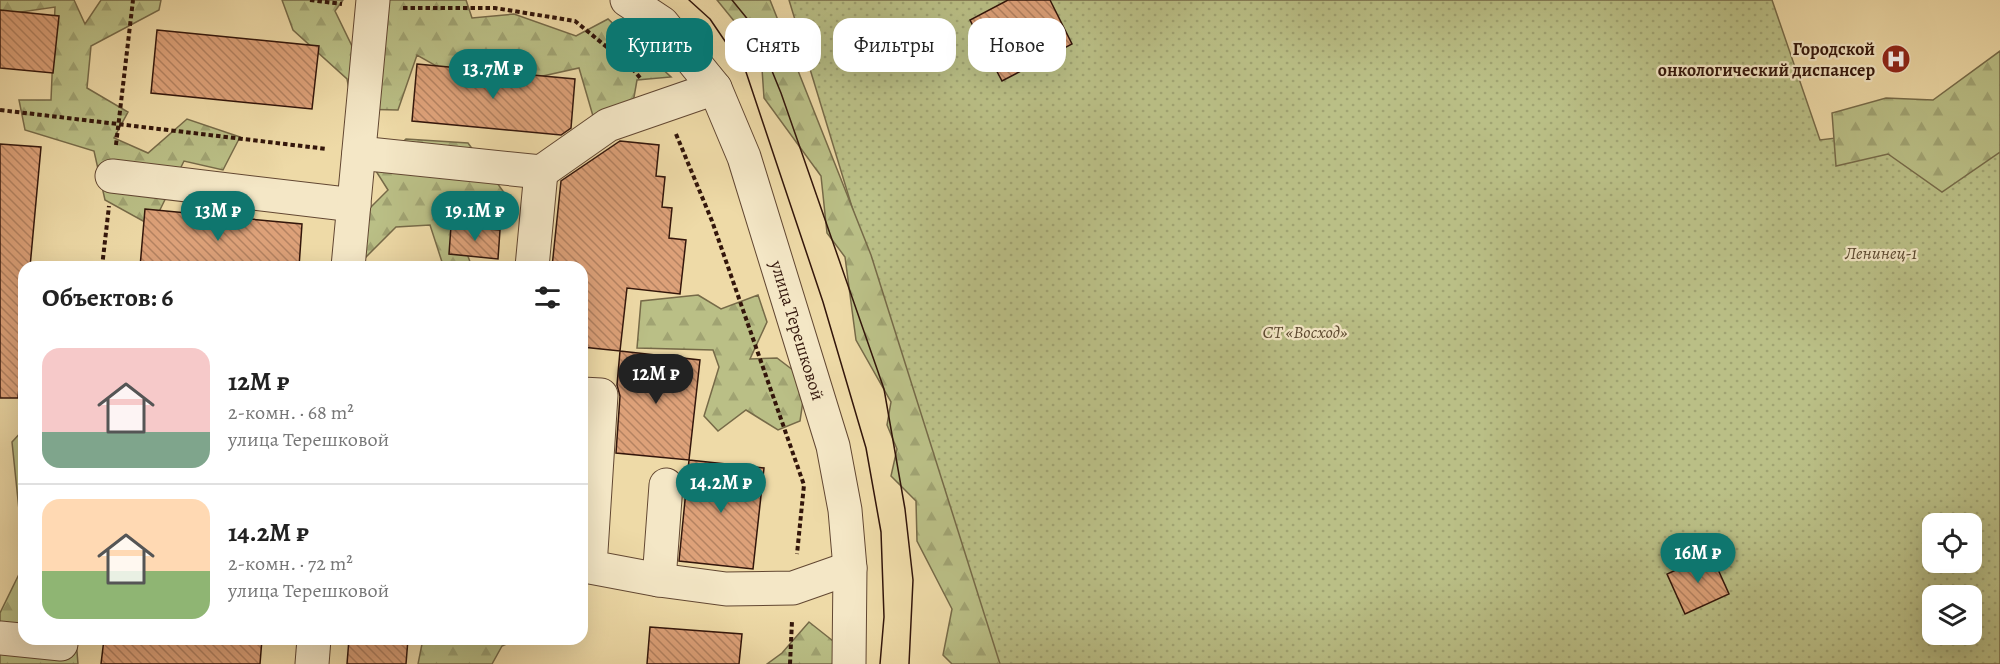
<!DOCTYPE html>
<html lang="ru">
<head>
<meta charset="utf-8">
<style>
  :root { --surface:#fff; --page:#f6f6f6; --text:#222; --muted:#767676; --line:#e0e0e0; --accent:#0f766e }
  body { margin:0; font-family:Alegreya,serif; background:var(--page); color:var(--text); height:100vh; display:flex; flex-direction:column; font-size:22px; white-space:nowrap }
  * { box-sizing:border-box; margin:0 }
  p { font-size:20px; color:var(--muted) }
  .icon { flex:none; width:33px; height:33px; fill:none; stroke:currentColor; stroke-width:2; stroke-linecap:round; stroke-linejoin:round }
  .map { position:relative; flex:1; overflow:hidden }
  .side { position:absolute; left:18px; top:261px; width:570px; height:384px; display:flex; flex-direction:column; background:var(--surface); border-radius:18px; box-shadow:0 6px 24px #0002 }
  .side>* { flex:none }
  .hud { position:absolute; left:606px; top:18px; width:570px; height:54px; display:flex; gap:12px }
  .buttons { position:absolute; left:1922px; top:513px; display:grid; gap:12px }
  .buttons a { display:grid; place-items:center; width:60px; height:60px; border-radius:12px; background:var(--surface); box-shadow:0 6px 24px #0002; font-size:30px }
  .price { position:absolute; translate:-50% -51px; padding:0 14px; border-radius:21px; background:var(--accent); color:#fff; font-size:20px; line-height:39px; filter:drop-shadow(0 2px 3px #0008) }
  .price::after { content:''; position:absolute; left:50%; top:36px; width:18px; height:14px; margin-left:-9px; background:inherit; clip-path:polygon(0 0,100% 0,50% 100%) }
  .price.on { background:#222; color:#fff }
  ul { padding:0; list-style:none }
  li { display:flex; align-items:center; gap:18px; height:150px; padding:0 24px }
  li+li { border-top:2px solid var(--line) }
  li span { display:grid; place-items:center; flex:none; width:168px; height:120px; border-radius:18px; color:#555 }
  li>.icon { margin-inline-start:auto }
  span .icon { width:72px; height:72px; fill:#fffc; stroke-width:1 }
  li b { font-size:26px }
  h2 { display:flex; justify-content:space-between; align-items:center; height:72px; padding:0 24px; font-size:26px }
  .pill { padding:0 21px; border-radius:18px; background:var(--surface); box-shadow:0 6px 24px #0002; font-size:21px; line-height:54px }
  .pill.on { background:var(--accent); color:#fff }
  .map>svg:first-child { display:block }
  .grass { fill:url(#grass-dots); stroke:#766a48; stroke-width:1.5; fill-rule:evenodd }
  .forest { fill:url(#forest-firs); stroke:#766a48; stroke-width:1.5 }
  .building { fill:url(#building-back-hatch); stroke:#33160b; stroke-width:1.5 }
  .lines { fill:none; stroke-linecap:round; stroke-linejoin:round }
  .minor-casing { stroke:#624732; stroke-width:35 }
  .path { stroke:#33160b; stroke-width:4; stroke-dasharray:4.5 3; stroke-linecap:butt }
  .minor { stroke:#f4e7c6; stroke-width:33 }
  .tram { stroke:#33160b; stroke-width:1.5 }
  .labels { text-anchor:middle; stroke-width:4.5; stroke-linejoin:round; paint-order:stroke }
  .poi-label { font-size:18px; font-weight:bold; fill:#33160b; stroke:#f4e7c6; text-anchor:end }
  .park-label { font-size:18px; font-style:italic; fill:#5c4930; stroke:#f4e7c6 }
  .street-label { font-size:18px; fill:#33160b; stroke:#f4e7c6 }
</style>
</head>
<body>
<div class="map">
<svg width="2000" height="664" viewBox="0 0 2000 664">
  <defs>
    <pattern id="grass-dots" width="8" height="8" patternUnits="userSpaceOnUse" patternTransform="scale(1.5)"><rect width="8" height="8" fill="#babf86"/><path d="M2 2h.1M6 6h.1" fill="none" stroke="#a0a372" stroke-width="1.8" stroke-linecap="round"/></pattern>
    <pattern id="forest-firs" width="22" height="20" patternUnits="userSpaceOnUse" patternTransform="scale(1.5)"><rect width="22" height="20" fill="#babf86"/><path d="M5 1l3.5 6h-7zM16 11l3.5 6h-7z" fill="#a0a372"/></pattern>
    <pattern id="building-back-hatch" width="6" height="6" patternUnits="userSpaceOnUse" patternTransform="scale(1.5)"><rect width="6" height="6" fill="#dda179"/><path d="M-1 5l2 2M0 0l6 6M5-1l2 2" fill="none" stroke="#b48261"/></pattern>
  </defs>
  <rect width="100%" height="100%" fill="#eedaa7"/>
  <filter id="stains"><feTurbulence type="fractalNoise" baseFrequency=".00333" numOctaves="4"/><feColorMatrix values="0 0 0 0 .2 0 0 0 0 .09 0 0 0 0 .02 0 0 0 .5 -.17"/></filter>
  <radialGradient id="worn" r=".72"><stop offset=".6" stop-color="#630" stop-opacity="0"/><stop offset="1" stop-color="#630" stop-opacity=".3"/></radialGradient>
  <path class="grass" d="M789,0H1772L1820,140L2000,118V664H991ZM1932,524H1971V562H1932ZM1932,596H1971V634H1932Z"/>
  <path class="forest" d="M0,0H74L85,24L101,0H161L159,10L91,46L87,88L128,112L114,138L148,153L187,119L240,137L223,170L184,161L152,226L105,200L94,151L25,130L19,100H51L55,7L0,15Z
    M282,0H343L335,11L353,48L389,0H466L472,18L514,14L576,36L608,19L671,77L637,80L633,103L593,116L579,68L516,82L474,53L445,71L417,55L398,110L353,109L347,79L293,30Z
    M717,0H770L871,255L1000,664H952L943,655L952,609L917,541L916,501L891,476L897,449L887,425L891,402L856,340L845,257L827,233L821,176L764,98L761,54Z
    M2000,51V152L1942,192L1888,154L1836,166L1832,113L1886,98L1933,100Z
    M406,139L468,143L508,198L452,214L472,267H436L443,265L430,225L396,227L362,261L365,267H354L340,238L388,190L374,168Z
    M698,295L721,309L758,295L767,322L750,359L777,358L806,380L800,421L778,430L746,410L718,431L704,416L719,367L713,350L637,348L641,301Z
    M24,429V558L12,442Z
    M24,564V639H76L78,664H0V613Z
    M809,622L847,652L846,664H767L782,653Z
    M423,639H518L502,646L492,664H418Z"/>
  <path class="building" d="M1008,0H1050L1072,44L1002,81L970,20Z
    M0,10L59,16L53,73L0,68Z
    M157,30L319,46L312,109L151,93Z
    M417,64L575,79L571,128L561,135L412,121Z
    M620,141L659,145L656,176L665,177L662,207L672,208L669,238L686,240L680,294L627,288L620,351L582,347V267H552L561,181Z
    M0,144L41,147L30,267H24V337L18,398H0Z
    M145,209L302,224L299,267H140Z
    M451,226L500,230L498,259L449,254Z
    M620,351L700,360L689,460L616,453L620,396L617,385Z
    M689,460L764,468L753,569L679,561Z
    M1711,554L1729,594L1685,614L1667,574Z
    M650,627L742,634L739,664H647Z
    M104,639H262L260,664H101Z
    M349,639H408L406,664H347Z"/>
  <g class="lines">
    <g class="minor-casing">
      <g id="minor">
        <path id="s1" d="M627,0L662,23L715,88L744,157L833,446L845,510L850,568L849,664"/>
        <path d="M359,153L541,172L608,125L715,88"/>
        <path d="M112,176L354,205"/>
        <path d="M348,267L373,0"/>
        <path d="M532,267L541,172"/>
        <path d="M582,394L601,395L590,567L659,580L726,589L793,588L850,568"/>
        <path d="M659,580L666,485"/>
        <path d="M0,638L61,644"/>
        <path d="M312,664L314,639"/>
      </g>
    </g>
    <path class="path" d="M310,0L342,4
      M403,8H495L575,21L630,66L642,80
      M630,66L643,48
      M0,110L327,149
      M676,134L712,221L804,485L797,554
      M116,145L133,0
      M102,267L109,206
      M790,664L792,621"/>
    <use href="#minor" class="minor"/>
    <path class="tram" d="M689,0L710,19L746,72L823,302L866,448L881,532L884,617L880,664
      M732,0L754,27L781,93L884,389L905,509L913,580L909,664"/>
  </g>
  <defs>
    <g id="hospital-disc" transform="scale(1.5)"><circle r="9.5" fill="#8f2418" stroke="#f4e7c6"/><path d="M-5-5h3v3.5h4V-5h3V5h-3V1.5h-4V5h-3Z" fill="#fff"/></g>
  </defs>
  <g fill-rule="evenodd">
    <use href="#hospital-disc" x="1896" y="59"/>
  </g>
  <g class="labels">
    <g class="poi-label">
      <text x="1875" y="55">Городской<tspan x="1875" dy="21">онкологический диспансер</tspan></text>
    </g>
    <g class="park-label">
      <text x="1881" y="259">Ленинец-1</text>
      <text x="1305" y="338">СТ «Восход»</text>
    </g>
    <g class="street-label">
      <text dy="6" stroke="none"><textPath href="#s1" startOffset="382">улица Терешковой</textPath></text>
    </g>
  </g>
  <rect width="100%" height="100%" filter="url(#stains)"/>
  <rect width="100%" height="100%" fill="url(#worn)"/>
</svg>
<div class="buttons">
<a><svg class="icon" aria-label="locate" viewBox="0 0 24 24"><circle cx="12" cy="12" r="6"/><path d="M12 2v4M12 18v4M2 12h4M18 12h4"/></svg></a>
<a><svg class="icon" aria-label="layers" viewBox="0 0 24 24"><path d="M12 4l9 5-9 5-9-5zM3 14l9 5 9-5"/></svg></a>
</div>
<b class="price" style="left:493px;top:100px">13.7M ₽</b>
<b class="price" style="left:218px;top:242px">13M ₽</b>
<b class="price" style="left:475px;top:242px">19.1M ₽</b>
<b class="price on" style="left:656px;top:405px">12M ₽</b>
<b class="price" style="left:721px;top:514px">14.2M ₽</b>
<b class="price" style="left:1698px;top:584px">16M ₽</b>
<div class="hud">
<a class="pill on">Купить</a>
<a class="pill">Снять</a>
<a class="pill">Фильтры</a>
<a class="pill">Новое</a>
</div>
<section class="side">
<h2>Объектов: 6<svg class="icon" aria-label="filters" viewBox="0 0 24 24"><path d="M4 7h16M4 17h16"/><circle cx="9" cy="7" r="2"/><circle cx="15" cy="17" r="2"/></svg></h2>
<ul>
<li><span style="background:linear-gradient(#f6c9c9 70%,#7fa58c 0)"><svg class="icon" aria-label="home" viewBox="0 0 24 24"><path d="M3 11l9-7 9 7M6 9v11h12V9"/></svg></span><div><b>12M ₽</b><p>2-комн. · 68 m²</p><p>улица Терешковой</p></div></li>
<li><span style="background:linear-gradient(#ffd9b3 60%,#8fb573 0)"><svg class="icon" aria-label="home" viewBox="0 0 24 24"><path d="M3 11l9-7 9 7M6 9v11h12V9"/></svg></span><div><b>14.2M ₽</b><p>2-комн. · 72 m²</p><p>улица Терешковой</p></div></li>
</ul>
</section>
</div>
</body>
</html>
